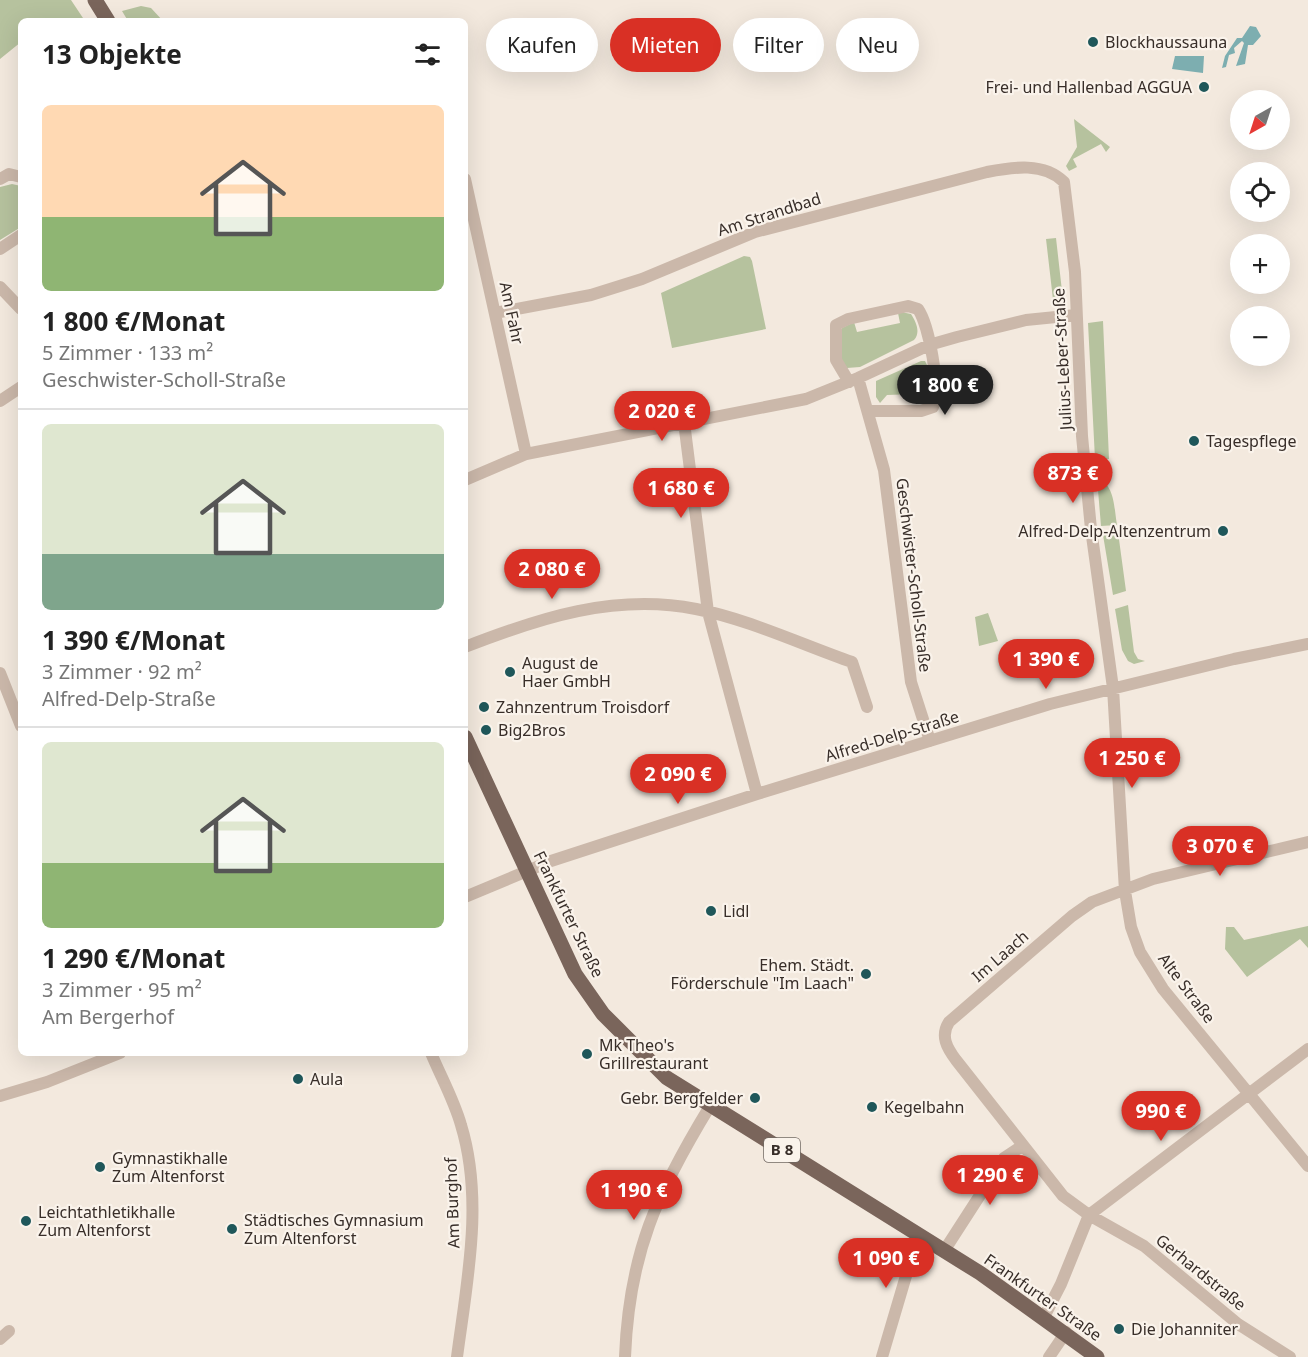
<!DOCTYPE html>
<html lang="de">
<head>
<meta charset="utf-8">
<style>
  :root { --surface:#fff; --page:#f6f6f6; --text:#222; --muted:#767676; --line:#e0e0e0; --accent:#d93025 }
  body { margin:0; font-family:"Noto Sans",sans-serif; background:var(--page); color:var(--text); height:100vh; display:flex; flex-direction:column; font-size:22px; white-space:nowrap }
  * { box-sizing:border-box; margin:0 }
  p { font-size:20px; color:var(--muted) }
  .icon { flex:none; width:33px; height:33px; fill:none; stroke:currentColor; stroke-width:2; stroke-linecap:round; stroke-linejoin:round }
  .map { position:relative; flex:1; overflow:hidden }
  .sheet { position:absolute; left:18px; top:18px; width:450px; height:1038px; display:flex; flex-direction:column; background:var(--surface); border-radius:9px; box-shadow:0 6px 24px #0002 }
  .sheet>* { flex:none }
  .banner { position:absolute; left:486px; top:18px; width:570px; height:54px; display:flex; gap:12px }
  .needle { width:39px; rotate:219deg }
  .buttons { position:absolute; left:1230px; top:90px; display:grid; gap:12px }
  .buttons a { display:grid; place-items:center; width:60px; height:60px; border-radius:50%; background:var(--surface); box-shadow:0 6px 24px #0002; font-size:30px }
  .price { position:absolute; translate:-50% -51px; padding:0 14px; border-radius:21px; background:var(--accent); color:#fff; font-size:20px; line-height:39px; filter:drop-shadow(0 2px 3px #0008) }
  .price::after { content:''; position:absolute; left:50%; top:36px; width:18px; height:14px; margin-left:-9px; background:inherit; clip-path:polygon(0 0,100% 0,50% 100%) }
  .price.on { background:#222; color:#fff }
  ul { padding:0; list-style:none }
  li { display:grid; align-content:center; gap:12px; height:318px; padding:0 24px }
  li+li { border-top:2px solid var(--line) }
  li span { display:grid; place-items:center; height:186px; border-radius:9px; color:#555 }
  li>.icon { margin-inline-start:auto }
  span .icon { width:108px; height:108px; fill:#fffc; stroke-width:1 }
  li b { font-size:26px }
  h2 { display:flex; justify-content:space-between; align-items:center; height:72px; padding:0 24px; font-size:26px }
  .tag { padding:0 21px; border-radius:27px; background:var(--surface); box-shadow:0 6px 24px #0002; font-size:21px; line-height:54px }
  .tag.on { background:var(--accent); color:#fff }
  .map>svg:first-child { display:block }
  .green { fill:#b6c29e }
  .water { fill:#7daeb0 }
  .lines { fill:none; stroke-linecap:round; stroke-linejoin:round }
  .minor { stroke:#cbb8aa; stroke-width:12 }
  .primary { stroke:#7a655b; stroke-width:15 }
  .poi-dot { fill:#1f575a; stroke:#faf3eb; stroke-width:2 }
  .labels { text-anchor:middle; stroke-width:4.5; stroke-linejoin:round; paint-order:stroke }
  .shield { fill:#faf3eb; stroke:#726963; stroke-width:1.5 }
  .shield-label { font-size:15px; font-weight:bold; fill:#382e29 }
  .poi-label { font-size:16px; fill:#382e29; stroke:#faf3eb; text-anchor:start }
  .street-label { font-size:16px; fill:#382e29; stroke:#faf3eb }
</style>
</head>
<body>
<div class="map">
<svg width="1308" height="1357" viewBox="0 0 1308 1357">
  <rect width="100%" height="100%" fill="#f3e9de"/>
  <path class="green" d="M0,0H71L85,21H21V42L0,59Z
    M141,6L151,8L163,21H128L122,11Z
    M1074,119L1110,147L1106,152L1101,144L1073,159L1077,167L1069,171L1066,166L1077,147Z
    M12,184L21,186V227L0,240V187Z
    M1056,238L1063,300L1062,304L1054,308L1046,239Z
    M744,256L750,257L752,261L766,329L672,348L661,293Z
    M901,312L911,314C916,322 921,332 914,340L860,367L847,368L840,358L842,328L854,322L857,332L900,323L898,313Z
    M1103,321L1109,459H1095L1088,323Z
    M921,361H925L930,371L928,401L924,403L916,394L887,395L880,403L876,397V381Z
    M1097,478C1115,484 1114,508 1117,525L1101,526Z
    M1110,532H1118L1126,591L1113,595L1103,535Z
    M1128,605L1134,652L1138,659L1145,661L1134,664L1128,661L1122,650L1115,609Z
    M988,613L998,641L979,646L975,617Z
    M1308,926V948L1300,939L1247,977L1225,949L1226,927H1234L1244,940Z"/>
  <path class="water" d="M1250,26L1256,27L1261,36L1253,45H1248L1245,64L1236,66L1244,43L1242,41L1234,48L1235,53L1229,55L1226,67L1222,68L1225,56L1237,38H1242Z
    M1175,56H1204L1203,73L1172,69Z"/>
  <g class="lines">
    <path class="minor" d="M0,179L9,174L21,177
      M465,179L526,454
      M0,249L21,235
      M0,287L21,309
      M495,313L591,295L642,279L755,232L987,172C1013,167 1044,162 1064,182L1075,272L1082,436L1091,529L1113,688L1125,891L1131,927L1140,952L1163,989L1308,1166
      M858,378L884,470L911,682L930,741
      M849,382L836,360V325L848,319L908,306L918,309C929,325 941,389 933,407L921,411H870
      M0,401L21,387
      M684,422L708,612L757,794
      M465,480L526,454L806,399L858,378L929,345L957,337L1026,320L1076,315
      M465,647C539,618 615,593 696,609C748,619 803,645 852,662L867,707
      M0,673L21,726
      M465,897L551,861L757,794L1050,704L1234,659L1308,644
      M431,1053C441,1077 454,1100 461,1125C484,1200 467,1281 457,1357
      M0,1096L47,1082L120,1053
      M944,1251L1004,1158L1022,1146
      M1044,1317L1061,1284L1089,1215L1308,1049
      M0,1339L9,1331
      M625,1357C629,1253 657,1193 710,1106
      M882,1357L911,1259L924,1239
      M1049,1357L1066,1332
      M1290,1357L1238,1324L1144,1246L1089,1215L1063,1196L956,1060C947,1048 940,1036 949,1022L1072,916L1092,902L1153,879L1308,842"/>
    <path class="primary" d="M95,0L108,21
      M465,737L575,974L603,1014L667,1078L980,1273L1097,1357"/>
  </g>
  <g class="poi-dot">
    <circle cx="1093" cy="42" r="6"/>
    <circle cx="1204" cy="87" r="6"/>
    <circle cx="1194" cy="441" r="6"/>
    <circle cx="1223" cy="531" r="6"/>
    <circle cx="510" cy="672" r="6"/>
    <circle cx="484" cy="707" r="6"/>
    <circle cx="486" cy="730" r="6"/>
    <circle cx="711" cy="911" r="6"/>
    <circle cx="866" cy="974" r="6"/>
    <circle cx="587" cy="1054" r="6"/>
    <circle cx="298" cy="1079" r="6"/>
    <circle cx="755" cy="1098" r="6"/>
    <circle cx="872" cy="1107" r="6"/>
    <circle cx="100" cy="1167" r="6"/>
    <circle cx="26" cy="1221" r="6"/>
    <circle cx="232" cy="1229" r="6"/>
    <circle cx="1119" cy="1329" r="6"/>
  </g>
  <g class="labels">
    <rect class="shield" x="764" y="1138" width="36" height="24" rx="4.5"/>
    <g class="shield-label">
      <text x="782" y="1155">B 8</text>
    </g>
    <g class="poi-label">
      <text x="1105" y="48">Blockhaussauna</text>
      <text x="1192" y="93" text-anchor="end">Frei- und Hallenbad AGGUA</text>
      <text x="1206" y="447">Tagespflege</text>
      <text x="1211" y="537" text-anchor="end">Alfred-Delp-Altenzentrum</text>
      <text x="522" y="669">August de<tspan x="522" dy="18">Haer GmbH</tspan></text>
      <text x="496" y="713">Zahnzentrum Troisdorf</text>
      <text x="498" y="736">Big2Bros</text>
      <text x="723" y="917">Lidl</text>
      <text x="854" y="971" text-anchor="end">Ehem. Städt.<tspan x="854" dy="18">Förderschule "Im Laach"</tspan></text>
      <text x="599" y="1051">Mk Theo's<tspan x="599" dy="18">Grillrestaurant</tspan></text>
      <text x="310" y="1085">Aula</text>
      <text x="743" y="1104" text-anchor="end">Gebr. Bergfelder</text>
      <text x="884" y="1113">Kegelbahn</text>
      <text x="112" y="1164">Gymnastikhalle<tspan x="112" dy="18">Zum Altenforst</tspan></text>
      <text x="38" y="1218">Leichtathletikhalle<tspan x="38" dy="18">Zum Altenforst</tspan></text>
      <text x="244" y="1226">Städtisches Gymnasium<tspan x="244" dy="18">Zum Altenforst</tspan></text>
      <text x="1131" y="1335">Die Johanniter</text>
    </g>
    <g class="street-label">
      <text transform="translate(769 214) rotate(-18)" y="6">Am Strandbad</text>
      <text transform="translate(512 313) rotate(78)" y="6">Am Fahr</text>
      <text transform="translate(1062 359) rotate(-93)" y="6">Julius-Leber-Straße</text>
      <text transform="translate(914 575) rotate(83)" y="6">Geschwister-Scholl-Straße</text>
      <text transform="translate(892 736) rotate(-17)" y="6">Alfred-Delp-Straße</text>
      <text transform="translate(569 914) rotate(64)" y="6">Frankfurter Straße</text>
      <text transform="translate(1000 956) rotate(-41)" y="6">Im Laach</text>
      <text transform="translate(1187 988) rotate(53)" y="6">Alte Straße</text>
      <text transform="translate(452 1203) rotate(-92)" y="6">Am Burghof</text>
      <text transform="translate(1201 1272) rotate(39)" y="6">Gerhardstraße</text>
      <text transform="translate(1043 1297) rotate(35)" y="6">Frankfurter Straße</text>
    </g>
  </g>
</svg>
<div class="buttons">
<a><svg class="needle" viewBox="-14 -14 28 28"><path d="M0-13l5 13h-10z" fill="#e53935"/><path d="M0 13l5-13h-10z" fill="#767676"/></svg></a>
<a><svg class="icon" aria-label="locate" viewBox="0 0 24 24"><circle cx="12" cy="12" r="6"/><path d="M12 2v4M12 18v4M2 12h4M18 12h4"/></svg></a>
<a>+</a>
<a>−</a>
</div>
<b class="price on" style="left:945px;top:416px">1 800 €</b>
<b class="price" style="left:662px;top:442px">2 020 €</b>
<b class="price" style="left:1073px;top:504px">873 €</b>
<b class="price" style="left:681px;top:519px">1 680 €</b>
<b class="price" style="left:552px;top:600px">2 080 €</b>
<b class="price" style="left:1046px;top:690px">1 390 €</b>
<b class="price" style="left:1132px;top:789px">1 250 €</b>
<b class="price" style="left:678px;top:805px">2 090 €</b>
<b class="price" style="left:1220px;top:877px">3 070 €</b>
<b class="price" style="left:1161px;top:1142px">990 €</b>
<b class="price" style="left:990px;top:1206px">1 290 €</b>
<b class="price" style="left:634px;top:1221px">1 190 €</b>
<b class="price" style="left:886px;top:1289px">1 090 €</b>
<div class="banner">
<a class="tag">Kaufen</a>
<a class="tag on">Mieten</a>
<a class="tag">Filter</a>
<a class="tag">Neu</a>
</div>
<section class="sheet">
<h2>13 Objekte<svg class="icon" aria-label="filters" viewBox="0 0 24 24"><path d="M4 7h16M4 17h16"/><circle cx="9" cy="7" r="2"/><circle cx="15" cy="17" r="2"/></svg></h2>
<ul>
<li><span style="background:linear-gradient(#ffd9b3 60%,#8fb573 0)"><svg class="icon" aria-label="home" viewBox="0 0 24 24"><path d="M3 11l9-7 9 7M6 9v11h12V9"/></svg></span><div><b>1 800 €/Monat</b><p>5 Zimmer · 133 m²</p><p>Geschwister-Scholl-Straße</p></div></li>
<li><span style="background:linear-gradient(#dfe7d0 70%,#7fa58c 0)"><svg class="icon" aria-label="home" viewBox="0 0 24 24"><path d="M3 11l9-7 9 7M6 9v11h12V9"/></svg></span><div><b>1 390 €/Monat</b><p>3 Zimmer · 92 m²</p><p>Alfred-Delp-Straße</p></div></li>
<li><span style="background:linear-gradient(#dfe7d0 65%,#8fb573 0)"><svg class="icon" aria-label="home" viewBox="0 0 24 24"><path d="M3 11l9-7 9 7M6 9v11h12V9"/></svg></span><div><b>1 290 €/Monat</b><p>3 Zimmer · 95 m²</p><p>Am Bergerhof</p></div></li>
</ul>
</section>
</div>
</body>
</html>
